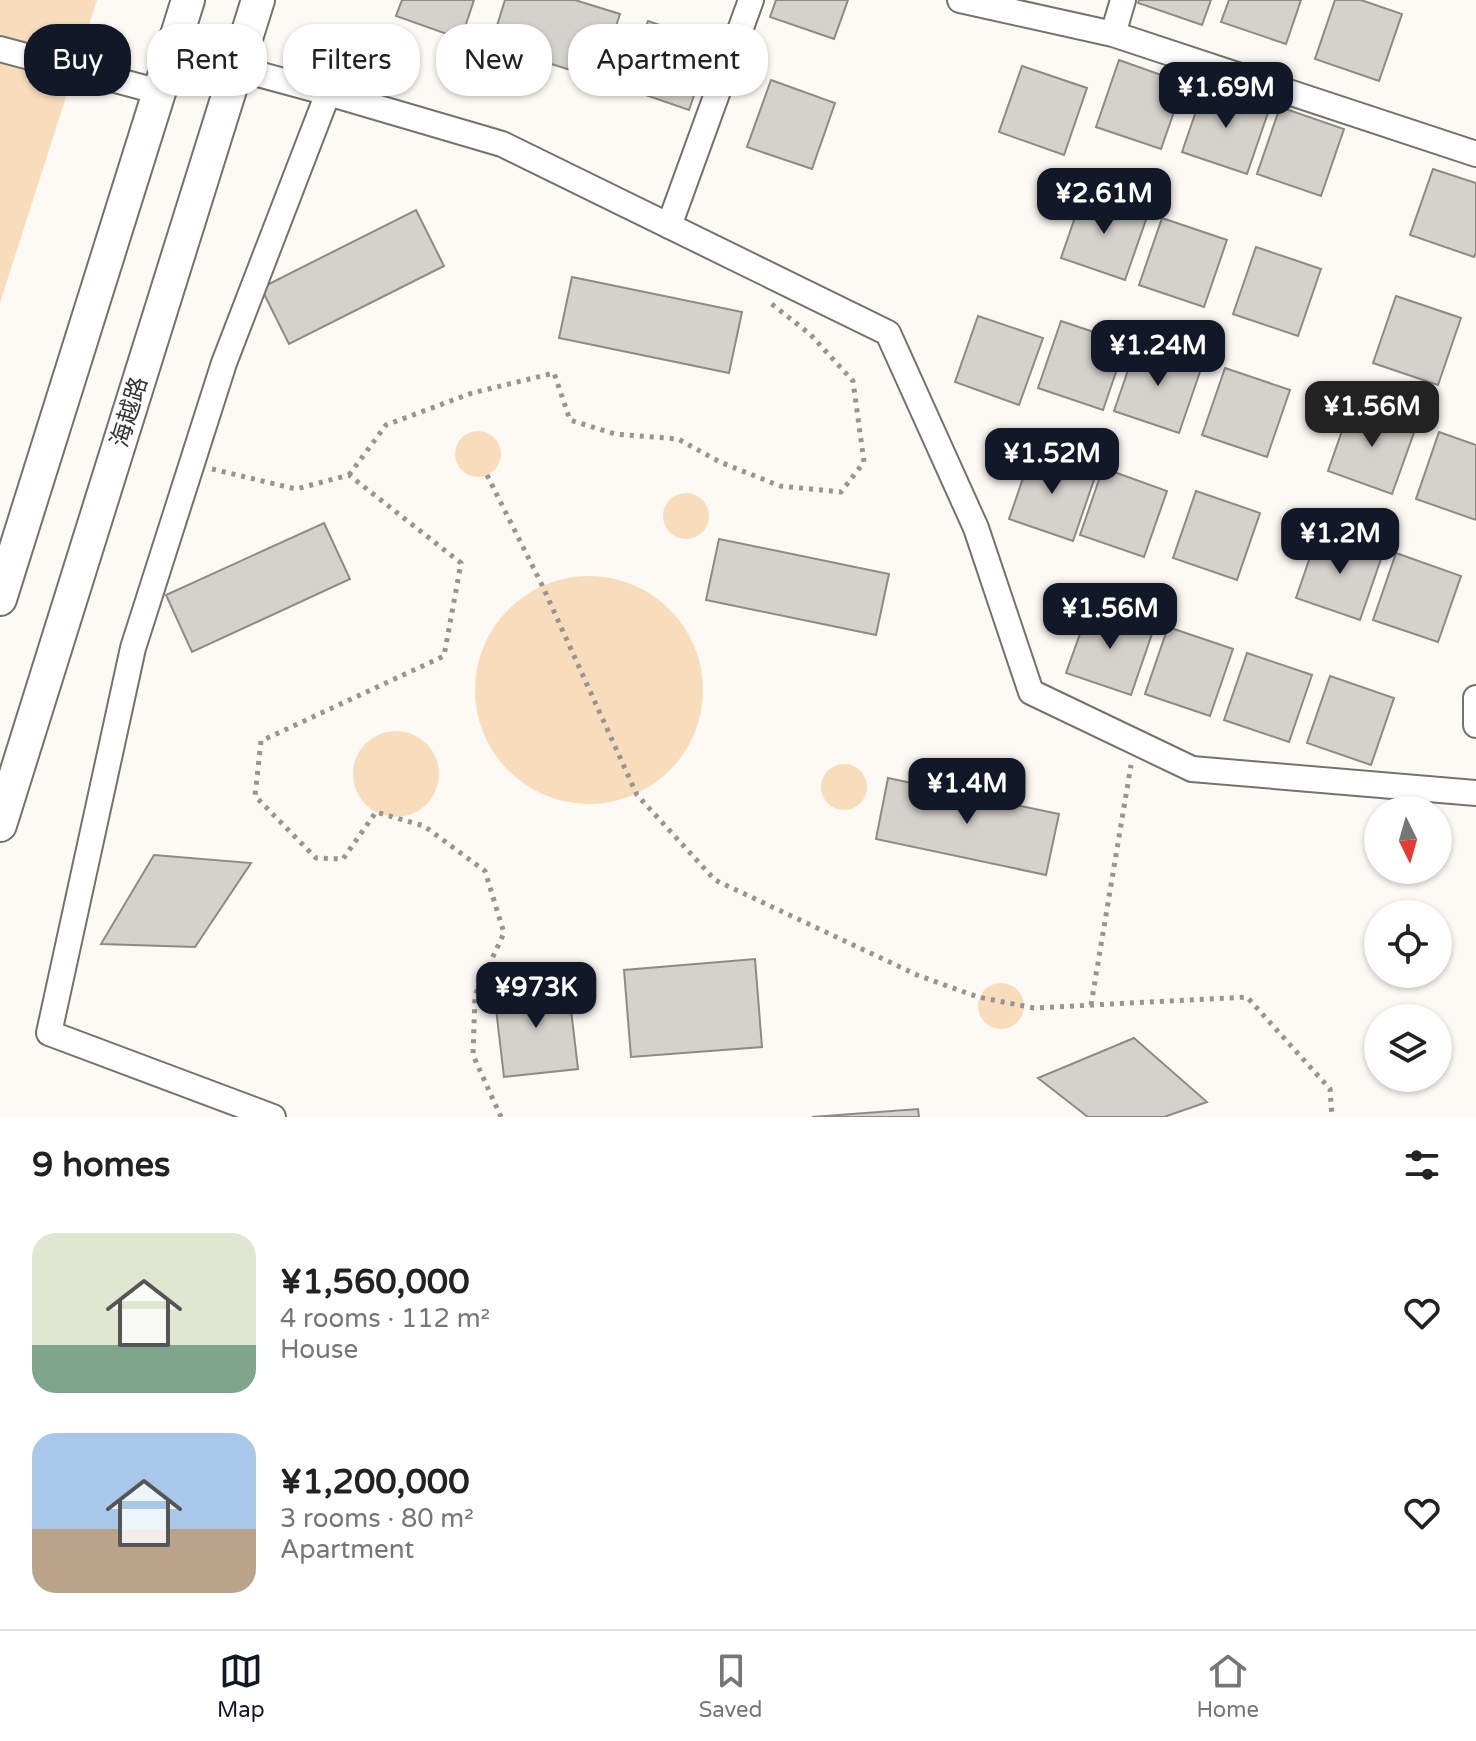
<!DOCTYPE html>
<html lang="en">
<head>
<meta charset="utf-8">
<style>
  :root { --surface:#fff; --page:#f2f2f2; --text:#222; --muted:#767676; --line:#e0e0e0; --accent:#111827 }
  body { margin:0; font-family:"Varela Round","Noto Sans SC",sans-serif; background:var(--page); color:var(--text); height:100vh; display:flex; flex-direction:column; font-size:30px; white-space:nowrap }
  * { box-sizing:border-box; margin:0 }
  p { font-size:26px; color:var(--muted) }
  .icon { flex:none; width:44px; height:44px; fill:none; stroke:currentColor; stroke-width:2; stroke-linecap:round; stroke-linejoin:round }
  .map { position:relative; height:1117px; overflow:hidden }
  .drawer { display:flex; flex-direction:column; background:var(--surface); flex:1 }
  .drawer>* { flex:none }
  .hud { position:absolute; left:24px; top:24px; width:800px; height:72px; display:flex; gap:16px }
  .needle { width:52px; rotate:175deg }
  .controls { position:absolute; left:1364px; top:796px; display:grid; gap:16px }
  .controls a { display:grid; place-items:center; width:88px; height:88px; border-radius:50%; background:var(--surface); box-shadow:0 2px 6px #0004; font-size:40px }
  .price { position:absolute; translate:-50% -68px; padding:0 18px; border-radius:16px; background:var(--accent); color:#fff; font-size:26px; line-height:52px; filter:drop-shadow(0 2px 4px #0008) }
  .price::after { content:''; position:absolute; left:50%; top:48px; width:24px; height:18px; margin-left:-12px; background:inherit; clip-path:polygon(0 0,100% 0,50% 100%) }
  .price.current { background:#222; color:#fff }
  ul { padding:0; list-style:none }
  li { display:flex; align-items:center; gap:24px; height:200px; padding:0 32px }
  li span { display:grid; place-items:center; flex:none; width:224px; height:160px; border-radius:24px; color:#555 }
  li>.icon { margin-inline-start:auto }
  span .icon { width:96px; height:96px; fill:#fffc; stroke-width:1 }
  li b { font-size:34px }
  h2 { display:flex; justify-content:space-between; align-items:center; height:96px; padding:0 32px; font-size:34px }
  .pill { padding:0 28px; border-radius:32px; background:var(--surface); box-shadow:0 2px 6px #0004; font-size:28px; line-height:72px }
  .pill.current { background:var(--accent); color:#fff }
  .tabs { display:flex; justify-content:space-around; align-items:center; height:112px; border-top:2px solid var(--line); background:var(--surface); font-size:22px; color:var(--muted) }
  .tabs a { display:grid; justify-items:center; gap:4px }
  .tabs .current { color:var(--accent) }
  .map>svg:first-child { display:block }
  .green { fill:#f8ddbd }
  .building { fill:#d5d1cc; stroke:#8e8a86; stroke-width:2 }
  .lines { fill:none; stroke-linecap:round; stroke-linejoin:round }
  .street-casing { stroke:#75726e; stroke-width:28 }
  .secondary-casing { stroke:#75726e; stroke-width:36 }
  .path { stroke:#979491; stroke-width:5; stroke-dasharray:4 6; stroke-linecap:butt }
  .street { stroke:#fff; stroke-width:24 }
  .secondary { stroke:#fff; stroke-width:32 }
  .labels { text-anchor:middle; stroke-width:6; stroke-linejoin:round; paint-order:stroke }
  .street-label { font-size:24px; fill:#363432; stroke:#fff }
</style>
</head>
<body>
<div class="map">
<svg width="1476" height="1117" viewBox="0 0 1476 1117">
  <rect width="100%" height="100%" fill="#fdf9f4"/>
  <path class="green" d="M0,0H97L0,303Z
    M455 454a23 23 0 1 1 46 0a23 23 0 1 1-46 0Z
    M663 516a23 23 0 1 1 46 0a23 23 0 1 1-46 0Z
    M475 690a114 114 0 1 1 228 0a114 114 0 1 1-228 0Z
    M353 774a43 43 0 1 1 86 0a43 43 0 1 1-86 0Z
    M821 787a23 23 0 1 1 46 0a23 23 0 1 1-46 0Z
    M978 1006a23 23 0 1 1 46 0a23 23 0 1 1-46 0Z"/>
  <path class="building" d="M402,0H474L461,39L396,16Z
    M505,0H575L620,14L599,79L491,45Z
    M776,0H848L834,39L770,17Z
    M1139,0H1211L1202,25L1138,3Z
    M1229,0H1301L1286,44L1221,22Z
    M1335,0H1361L1402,14L1379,81L1315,59Z
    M648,21L712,43L689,110L625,88Z
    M1119,60L1184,83L1161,149L1096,127Z
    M1022,66L1087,88L1064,155L999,132Z
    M771,80L835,103L812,169L747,147Z
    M1205,85L1270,107L1247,174L1182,152Z
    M1280,107L1344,129L1321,196L1257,174Z
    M1433,169L1476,183V252L1474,257L1410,235Z
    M1084,191L1148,214L1125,280L1061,258Z
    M416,210L444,266L289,344L261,288Z
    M1162,218L1227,240L1204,307L1139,285Z
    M1256,247L1321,269L1298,336L1233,314Z
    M572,277L742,312L729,373L559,338Z
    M1396,296L1461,318L1438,385L1373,363Z
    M978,316L1043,338L1019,405L955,382Z
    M1061,321L1126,343L1103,410L1038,388Z
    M1137,344L1202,366L1179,433L1114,411Z
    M1225,368L1290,390L1267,457L1202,435Z
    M1351,405L1416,427L1392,494L1328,471Z
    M1439,432L1476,445V520L1416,499Z
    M1032,452L1096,474L1073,541L1009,519Z
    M1103,468L1167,491L1144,557L1080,535Z
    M1196,491L1260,513L1237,580L1173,558Z
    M324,523L350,579L192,652L166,595Z
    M1319,531L1383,553L1360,620L1296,598Z
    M719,539L889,574L876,635L706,600Z
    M1396,553L1461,576L1438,642L1373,620Z
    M1090,606L1154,628L1131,695L1066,673Z
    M1168,627L1233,649L1210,716L1145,694Z
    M1247,653L1312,675L1289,742L1224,720Z
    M1330,676L1394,698L1371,765L1307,743Z
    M888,778L1059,814L1046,875L876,839Z
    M154,855L251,863L195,947L101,944Z
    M755,959L762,1047L631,1057L624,970Z
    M568,984L578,1069L504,1077L494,992Z
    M1134,1038L1207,1102L1164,1117H1088L1038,1078Z
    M918,1109L919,1117H812Z"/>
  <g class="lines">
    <g class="street-casing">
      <path id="street" d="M960,0L1113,34L1476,154
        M1113,34L1123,0
        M0,49L160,92
        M236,68L328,93L502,144L888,333L976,528L1031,692L1192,769L1476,793
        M669,226L751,0
        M1476,698V725
        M273,1117L49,1033L133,648L224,363L328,93"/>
    </g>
    <g class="secondary-casing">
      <path id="secondary" d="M0,599L188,0
        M0,825L258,0"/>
    </g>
    <path class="path" d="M212,469L296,489L349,475L461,563L444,656L261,741L255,796L316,858L343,859L376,812L424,826L485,871L504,933L475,995L473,1055L501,1117
      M349,475L386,425L472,393L554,373L570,420L615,434L678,439L720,462L780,486L841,492L864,462L853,381L810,334L769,302
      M487,475L542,585L637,795L715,880L917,975L978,997L1034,1008L1247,997L1330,1089L1332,1117
      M1091,1005L1131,765"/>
    <use href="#street" class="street"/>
    <use href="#secondary" class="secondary"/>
  </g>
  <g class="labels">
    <g class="street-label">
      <text transform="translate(129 412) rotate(-73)" y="8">海越路</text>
    </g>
  </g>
</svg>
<div class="controls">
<a><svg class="needle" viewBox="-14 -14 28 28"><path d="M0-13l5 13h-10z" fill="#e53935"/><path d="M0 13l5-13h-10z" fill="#767676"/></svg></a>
<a><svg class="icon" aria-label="locate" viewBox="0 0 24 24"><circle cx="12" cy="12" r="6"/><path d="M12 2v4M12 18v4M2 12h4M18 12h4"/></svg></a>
<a><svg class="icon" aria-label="layers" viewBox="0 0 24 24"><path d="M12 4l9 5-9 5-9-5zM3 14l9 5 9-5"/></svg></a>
</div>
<b class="price" style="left:1226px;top:130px">¥1.69M</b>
<b class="price" style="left:1104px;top:236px">¥2.61M</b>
<b class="price" style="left:1158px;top:388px">¥1.24M</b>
<b class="price current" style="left:1372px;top:449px">¥1.56M</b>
<b class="price" style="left:1052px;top:496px">¥1.52M</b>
<b class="price" style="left:1340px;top:576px">¥1.2M</b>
<b class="price" style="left:1110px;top:651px">¥1.56M</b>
<b class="price" style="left:967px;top:826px">¥1.4M</b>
<b class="price" style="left:536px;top:1030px">¥973K</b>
<div class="hud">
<a class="pill current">Buy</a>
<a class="pill">Rent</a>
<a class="pill">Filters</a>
<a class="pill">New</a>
<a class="pill">Apartment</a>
</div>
</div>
<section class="drawer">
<h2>9 homes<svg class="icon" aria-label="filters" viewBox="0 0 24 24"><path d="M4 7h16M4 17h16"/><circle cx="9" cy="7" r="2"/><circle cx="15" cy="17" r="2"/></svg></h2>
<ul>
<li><span style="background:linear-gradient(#dfe7d0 70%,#7fa58c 0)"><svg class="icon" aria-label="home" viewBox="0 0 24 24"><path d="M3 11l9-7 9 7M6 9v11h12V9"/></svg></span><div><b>¥1,560,000</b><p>4 rooms · 112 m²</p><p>House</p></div><svg class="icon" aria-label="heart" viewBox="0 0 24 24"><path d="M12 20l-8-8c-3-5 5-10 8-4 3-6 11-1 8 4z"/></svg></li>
<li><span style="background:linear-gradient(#a9c7e8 60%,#b9a48a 0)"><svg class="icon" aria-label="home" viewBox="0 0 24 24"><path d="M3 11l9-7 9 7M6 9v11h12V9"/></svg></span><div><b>¥1,200,000</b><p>3 rooms · 80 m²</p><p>Apartment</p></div><svg class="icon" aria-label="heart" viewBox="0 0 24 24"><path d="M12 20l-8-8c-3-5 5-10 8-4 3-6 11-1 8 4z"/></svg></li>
</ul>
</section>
<nav class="tabs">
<a class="current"><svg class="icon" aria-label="map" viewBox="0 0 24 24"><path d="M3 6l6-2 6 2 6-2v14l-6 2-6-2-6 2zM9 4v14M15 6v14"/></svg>Map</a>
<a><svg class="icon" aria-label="saved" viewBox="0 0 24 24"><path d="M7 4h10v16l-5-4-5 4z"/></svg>Saved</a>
<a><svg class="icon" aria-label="home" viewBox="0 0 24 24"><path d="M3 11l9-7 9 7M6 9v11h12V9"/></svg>Home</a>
</nav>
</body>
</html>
